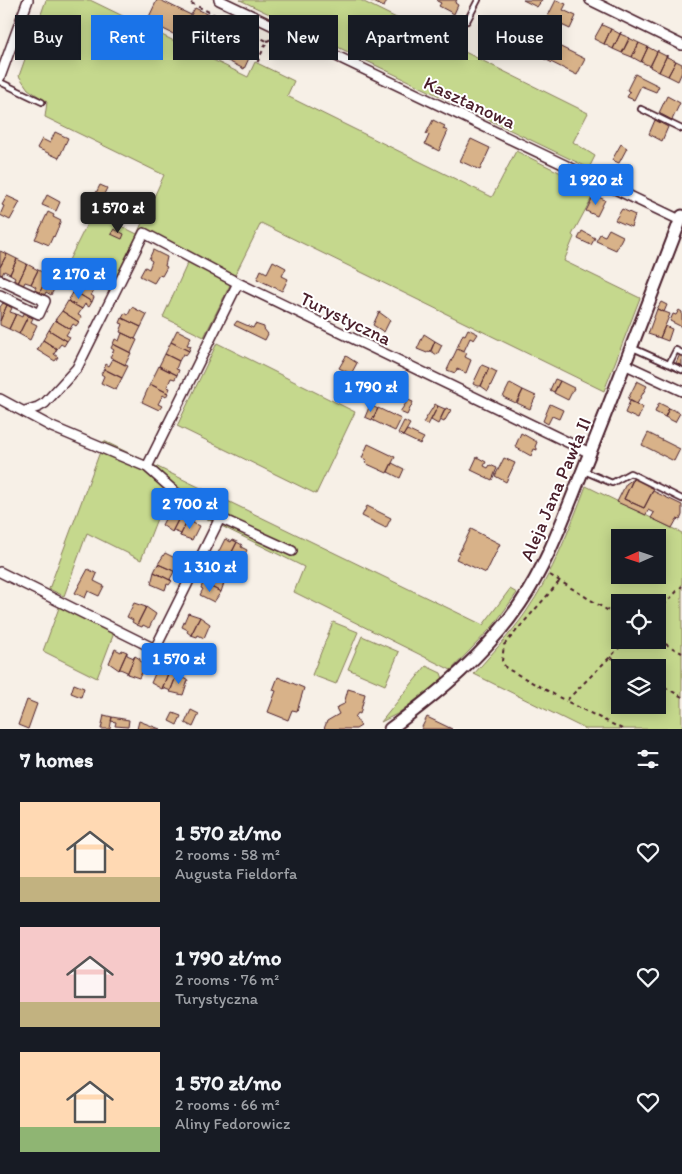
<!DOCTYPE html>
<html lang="en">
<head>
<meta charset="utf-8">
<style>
  :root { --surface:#171b24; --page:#242831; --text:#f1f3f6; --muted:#9ea1a6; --accent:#1a73e8 }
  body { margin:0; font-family:Itim,sans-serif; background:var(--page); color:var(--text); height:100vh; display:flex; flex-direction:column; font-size:19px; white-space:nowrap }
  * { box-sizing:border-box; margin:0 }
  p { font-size:16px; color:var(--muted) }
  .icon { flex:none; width:28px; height:28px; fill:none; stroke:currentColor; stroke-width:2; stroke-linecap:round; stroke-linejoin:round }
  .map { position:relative; height:729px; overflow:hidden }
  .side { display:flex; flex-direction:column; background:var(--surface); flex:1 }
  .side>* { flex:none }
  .hud { position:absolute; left:15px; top:15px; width:652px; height:45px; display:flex; gap:10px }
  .needle { width:32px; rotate:267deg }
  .tools { position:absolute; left:611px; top:529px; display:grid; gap:10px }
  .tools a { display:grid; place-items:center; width:55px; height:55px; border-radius:0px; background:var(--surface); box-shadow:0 2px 12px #0003; font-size:25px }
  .price { position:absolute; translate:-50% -42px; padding:0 11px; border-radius:5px; background:var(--accent); color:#fff; font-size:16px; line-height:32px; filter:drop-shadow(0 1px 2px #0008) }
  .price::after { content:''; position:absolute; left:50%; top:30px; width:15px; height:11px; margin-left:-8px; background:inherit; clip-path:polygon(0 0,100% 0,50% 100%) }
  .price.current { background:#222; color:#fff }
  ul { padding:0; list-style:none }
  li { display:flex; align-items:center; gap:15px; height:125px; padding:0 20px }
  li span { display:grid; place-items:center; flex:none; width:140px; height:100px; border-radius:0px; color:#555 }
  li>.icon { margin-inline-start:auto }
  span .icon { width:60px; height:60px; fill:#fffc; stroke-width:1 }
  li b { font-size:21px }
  h2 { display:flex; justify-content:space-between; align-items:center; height:60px; padding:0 20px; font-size:21px }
  .chip { padding:0 18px; border-radius:0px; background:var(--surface); box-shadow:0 2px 12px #0003; font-size:18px; line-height:45px }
  .chip.current { background:var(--accent); color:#fff }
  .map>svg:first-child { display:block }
  .green { fill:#c5d88d; stroke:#887c5c; fill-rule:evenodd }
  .building { fill:#d8b289; stroke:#4a1f2b }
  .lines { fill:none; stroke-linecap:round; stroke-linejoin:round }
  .service-casing { stroke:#4a1f2b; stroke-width:8 }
  .minor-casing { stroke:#4a1f2b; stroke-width:12 }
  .tertiary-casing { stroke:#4a1f2b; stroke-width:15 }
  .path { stroke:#4a1f2b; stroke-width:2; stroke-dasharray:4 4; stroke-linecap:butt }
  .service { stroke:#fff; stroke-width:4.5 }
  .minor { stroke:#fff; stroke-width:9 }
  .tertiary { stroke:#fff; stroke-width:11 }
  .labels { text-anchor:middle; stroke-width:4; stroke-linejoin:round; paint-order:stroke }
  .street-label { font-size:19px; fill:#4a1f2b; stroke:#fff }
</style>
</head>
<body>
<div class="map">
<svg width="682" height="729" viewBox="0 0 682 729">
  <rect width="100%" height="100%" fill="#f7f0e7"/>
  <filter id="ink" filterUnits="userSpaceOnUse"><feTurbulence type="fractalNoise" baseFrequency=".02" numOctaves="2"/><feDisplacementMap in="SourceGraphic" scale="10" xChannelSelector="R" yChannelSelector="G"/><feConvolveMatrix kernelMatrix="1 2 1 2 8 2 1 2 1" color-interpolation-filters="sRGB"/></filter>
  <g filter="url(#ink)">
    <path class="green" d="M46,0H90L248,77L255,62L294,81L287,96L492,197L516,151L596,190L572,235L574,237L564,261L640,298L604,391L261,223L204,337L163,317L189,260L137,235L109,291L65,268L93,212L137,234L164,175L45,117L47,102L28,89L19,76Z
      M240,0H360L588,113L573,142L595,156L589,168Z
      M217,343L355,412L316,494L177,426Z
      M104,441L483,625L510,589L517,593L493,626L451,670L294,592L304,567L165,498L141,560L87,533L64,596L49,589Z
      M586,486L682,533V729H585L474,674C491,654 511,634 526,612C553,573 569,530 586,486ZM620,538H658V575H620ZM620,602H658V640H620ZM620,668H658V705H620Z
      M60,605L114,633L97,678L43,651Z
      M333,622L358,632L336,684L312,675Z
      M362,636L399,652L385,685L348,669Z
      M426,666L441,673L443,679L397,714L381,722Z"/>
    <path class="building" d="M157,0H160L191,15L195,8L218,19L216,23L256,43L244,69L147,21Z
      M369,0H387L384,7Z
      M438,0H457L455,3L458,5L454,14L439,6L441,3L437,1Z
      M523,0H542L537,7Z
      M556,0L566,4L563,10L576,16L570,29L547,18Z
      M512,23L585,59L577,75L504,39Z
      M603,23L602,25L611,29L604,44L594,39Z
      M611,29L620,34L621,32L613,49L604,44Z
      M621,32L620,34L630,38L622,53L613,49Z
      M629,38L639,43L632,57L622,53Z
      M639,43L648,47L641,62L632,57Z
      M648,47L657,52L650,66L641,62Z
      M658,50V52L666,56L667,55L659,72L650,67Z
      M667,55V57L676,61L668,76L659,72Z
      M676,61L682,64V72L678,81L668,76Z
      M635,74L659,86L656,92L641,86L634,100L627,97L630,92L627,90Z
      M667,96L680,103L672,120L659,113Z
      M433,120L445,126L443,129L448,131L439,151L425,144L429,135L426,134Z
      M655,120L668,127L662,141L649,134Z
      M55,132L68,138L59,158L37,148L42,139L50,143Z
      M471,139L490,148L480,170L460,161Z
      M621,144L627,148L619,163L612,160Z
      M100,185L107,188L101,200L104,202L102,206L92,201Z
      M47,195L60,202L56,211L42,205Z
      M594,195L605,200L597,216L586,211Z
      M7,196L20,202L10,220L0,215L4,206L2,205Z
      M125,203L135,207L133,212L136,213L133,218L130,217L128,220L119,215Z
      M622,209L635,215L631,227L615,220Z
      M48,212L54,215L53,217L61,221L54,237L53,236L49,245L35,239Z
      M114,229L124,234L122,239L111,234Z
      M609,229L623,236L616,250L596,241L600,234L605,236Z
      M582,231L595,238L591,245L578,239Z
      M153,250L167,257L165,266L167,267L162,276L159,275L154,283L140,276L145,267L149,269L152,261L149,259Z
      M0,251L7,254L0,267Z
      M7,254L17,259L10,274L4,271L2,275L0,274V267Z
      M17,259L27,264L18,283L13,281L15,277L10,274Z
      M273,261L286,268L282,276L288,279L282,291L257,279L261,270L267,273Z
      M27,264L38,270L31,284L25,282L23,286L18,283Z
      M38,270L48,275L39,294L34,291L36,287L31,284Z
      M48,275L59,280L51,295L46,292L44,296L39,294Z
      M80,281L94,290L91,295L94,297L92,302L74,291Z
      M74,291L92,302L89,307L85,304L82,309L68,301Z
      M68,301L82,309L78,315L82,317L79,322L62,311Z
      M661,302L667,305L664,312L657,309Z
      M3,303L7,305L0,321V307Z
      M7,305L12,308L10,312L16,314L9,329L0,325V321Z
      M132,307L147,315L141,327L122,318L125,313L128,315Z
      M657,309L670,314L660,338L648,334Z
      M679,310L682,312V327L670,321L673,314L676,315Z
      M62,311L79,322L76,326L73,324L70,329L55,320Z
      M379,312L390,320L384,332L373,325Z
      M23,313L28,316L19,334L9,329L16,314L22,317Z
      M28,316L33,318L31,322L37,325L30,340L19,334Z
      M122,318L141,327L135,339L120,332L123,324L120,323Z
      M55,320L70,329L66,335L70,337L67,341L49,330Z
      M237,321L253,328L255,324L264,327V329L268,334L265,340L234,325Z
      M665,326L672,329L668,341L660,338Z
      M468,329L478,334L474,340L470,338L464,351L457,348L463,334L465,335Z
      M49,330L67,341L64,346L61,344L57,349L43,340Z
      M177,330L191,337L187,345L191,346L189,351L171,342Z
      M122,333L137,340L131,353L113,344L115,339L119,341Z
      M424,334L435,341L430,352L428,351L427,353L417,349Z
      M43,340L57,349L54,354L58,357L55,361L37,350Z
      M435,341L442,345L437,355L431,351Z
      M171,342L189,351L186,355L183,354L179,361L165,354Z
      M113,344L131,353L125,365L110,357L114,350L111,348Z
      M457,349L467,353L465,357L471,360L466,373L457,369L455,373L447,370Z
      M165,354L179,361L176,369L179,370L177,375L159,366Z
      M680,354L682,355V366L676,363Z
      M346,356L357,363L351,374L339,368Z
      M113,359L128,366L122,378L104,369L106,364L109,366Z
      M482,365L489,368L481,386H477L473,384Z
      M159,366L177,375L175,379L171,378L167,387L170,388L168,393L150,384Z
      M489,368L497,372L488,391L481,386Z
      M104,369L122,378L116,390L101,383L104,376L101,374Z
      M395,378L408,384L402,396L389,389Z
      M555,379L560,381L554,392L550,390Z
      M560,381L574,388L568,400L554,393Z
      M637,381L647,386L637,404L628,399Z
      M510,383L523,390L516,403L503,397Z
      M150,384L168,393L166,397L163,395L158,404L162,406L159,410L142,402Z
      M523,390L536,396L530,409L517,403Z
      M408,400L413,402L407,415L400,412Z
      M630,401L643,407L638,419L625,413Z
      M659,403L669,408L665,417L655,412Z
      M435,404L438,406L428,425L423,423Z
      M550,404L563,410L559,419L552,416L548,424L543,421Z
      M370,405L378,409L372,420L365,417Z
      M438,406L445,409L438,424L431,420Z
      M378,408L401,419L395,431L372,420Z
      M446,408L451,410L444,422L440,420Z
      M669,408L680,413L675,422L665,417Z
      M404,421L410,424L403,436L398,433Z
      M407,430L424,438L420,444L403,436Z
      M521,433L537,442L535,447L537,448V450L534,449L531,456L515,447Z
      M648,433L680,449L674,461L642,445Z
      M368,444L395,457L387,473L365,463L367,460L362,458Z
      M477,457L486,462L484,466L488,468L490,465L497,468L492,480L471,470Z
      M504,458L515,463L506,482L495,476Z
      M392,463L404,469L400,478L388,472Z
      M634,478L654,488L644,508L624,499Z
      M633,479L624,499L644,508L653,491L682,505V515L680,520L677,519L672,528L651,518L654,513L648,510L646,515L617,502L626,484Z
      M367,506L391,518L386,528L362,516Z
      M169,511L175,514L176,512L181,514L172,532L162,525Z
      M181,514L180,517L187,520L189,518L180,536L181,534L174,531L172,532Z
      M189,518L194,521L193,523L199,526L192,540L180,536Z
      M471,529L500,544L486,573L456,559Z
      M225,539L231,542L232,540L237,542L228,560L218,553Z
      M237,542L242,545L241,547L247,550L240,564L228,560Z
      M165,553L179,560L176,566L178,567L176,572L158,564Z
      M158,564L176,572H174L170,579L172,581L154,572Z
      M88,569L97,574L94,581L104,586L99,596L88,591L85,598L75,593Z
      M154,572L172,581L169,585L167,584L165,590L151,584Z
      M211,573L225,580L221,592L203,583L206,578L208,579Z
      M203,583L221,592L214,602L200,595L203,589L201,588Z
      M134,603L146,607L137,625L132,622L133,620L127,617Z
      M146,607L156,614L149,628L143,625L142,627L137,625Z
      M188,613L200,617L191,635L187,632L188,630L182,627Z
      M200,617L210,624L204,638L198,635L197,637L191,635Z
      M115,649L121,652L122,650L127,652L119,670L109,663Z
      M127,652V655L134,658L135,656L127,674V672L120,669L119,670Z
      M135,656L140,659V661L146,664L139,678L127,674Z
      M157,669L163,671L164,669L169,671L162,689L151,683Z
      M169,671V673L176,676L177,674L170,692L171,691L163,688L162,689Z
      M177,674L183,676L182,678L188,680L183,695L170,692Z
      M278,677L304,688L297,711L292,710L288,720L268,712L276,691L273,690Z
      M74,684L84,688L81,697L71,693Z
      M348,689L365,694L360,714L358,713L355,717L361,726L356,729H324L327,721L339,714L336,708L344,704Z
      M27,700L37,704L28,729L18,725Z
      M191,710L199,714L193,727L185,723Z
      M173,713L181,716L177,725L169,721Z
      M104,715L112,717L110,729H101Z
      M112,717L129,720L128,727L115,726L116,722L111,721Z
      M427,717L452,729H421Z
      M139,721L160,729H137Z"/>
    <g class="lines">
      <g class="service-casing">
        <path id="service" d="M467,21L478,0
          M0,82L42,102
          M641,109L682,129
          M633,348L682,370
          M669,364L676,350L682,353
          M584,471L612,483L630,473L682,499"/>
      </g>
      <g class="minor-casing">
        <path id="minor" d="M219,0L680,220
          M590,0L682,45
          M0,77L28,0
          M0,280L45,301L39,314L0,295
          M624,364L682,391
          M0,399L52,427L147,467L182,498L220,518L292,551
          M25,411L38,407L45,403L77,368L144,233L238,283L590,453
          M147,467L238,283
          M0,572L155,649L195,666
          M155,649L220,518"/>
      </g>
      <g class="tertiary-casing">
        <path id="tertiary" d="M390,729C438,693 486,654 520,604C548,563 564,516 583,470C617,386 649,301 682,216"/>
      </g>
      <path class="path" d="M191,3L267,41L257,63
        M267,41L274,38L287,43
        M550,575L620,618
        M559,582L504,645L502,661L506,668L566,701
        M658,611L682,586
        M658,640L682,653
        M610,657L629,668
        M658,683L682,697
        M622,729L566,701L627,640"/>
      <use href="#service" class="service"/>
      <use href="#minor" class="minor"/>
      <use href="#tertiary" class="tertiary"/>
    </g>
  </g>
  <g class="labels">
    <g class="street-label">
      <text transform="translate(470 102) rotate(25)" y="7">Kasztanowa</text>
      <text transform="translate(346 318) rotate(26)" y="7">Turystyczna</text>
      <text transform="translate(555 489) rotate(-67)" y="7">Aleja Jana Pawła II</text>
    </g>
  </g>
</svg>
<div class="tools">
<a><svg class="needle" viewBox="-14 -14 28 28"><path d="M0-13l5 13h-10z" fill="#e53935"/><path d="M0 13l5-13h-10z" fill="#9ea1a6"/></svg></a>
<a><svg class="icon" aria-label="locate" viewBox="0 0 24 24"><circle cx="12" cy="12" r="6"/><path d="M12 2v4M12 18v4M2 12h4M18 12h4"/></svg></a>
<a><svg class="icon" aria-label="layers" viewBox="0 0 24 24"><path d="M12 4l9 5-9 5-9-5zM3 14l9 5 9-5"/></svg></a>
</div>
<b class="price" style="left:596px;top:206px">1 920 zł</b>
<b class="price current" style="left:118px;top:234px">1 570 zł</b>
<b class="price" style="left:79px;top:300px">2 170 zł</b>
<b class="price" style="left:371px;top:413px">1 790 zł</b>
<b class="price" style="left:190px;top:530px">2 700 zł</b>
<b class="price" style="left:210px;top:593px">1 310 zł</b>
<b class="price" style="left:179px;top:685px">1 570 zł</b>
<div class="hud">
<a class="chip">Buy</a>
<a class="chip current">Rent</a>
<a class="chip">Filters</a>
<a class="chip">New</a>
<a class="chip">Apartment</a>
<a class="chip">House</a>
</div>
</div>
<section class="side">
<h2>7 homes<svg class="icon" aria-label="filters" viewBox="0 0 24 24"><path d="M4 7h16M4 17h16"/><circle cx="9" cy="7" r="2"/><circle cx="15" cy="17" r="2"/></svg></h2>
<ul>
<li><span style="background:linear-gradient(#ffd9b3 75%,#c2b280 0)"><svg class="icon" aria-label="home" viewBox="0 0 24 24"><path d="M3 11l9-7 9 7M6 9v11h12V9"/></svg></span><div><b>1 570 zł/mo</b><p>2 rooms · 58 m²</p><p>Augusta Fieldorfa</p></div><svg class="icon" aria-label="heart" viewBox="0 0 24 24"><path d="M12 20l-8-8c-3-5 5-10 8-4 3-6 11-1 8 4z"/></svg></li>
<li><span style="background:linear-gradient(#f6c9c9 75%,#c2b280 0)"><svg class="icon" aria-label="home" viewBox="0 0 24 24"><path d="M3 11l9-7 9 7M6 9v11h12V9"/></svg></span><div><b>1 790 zł/mo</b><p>2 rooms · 76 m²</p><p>Turystyczna</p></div><svg class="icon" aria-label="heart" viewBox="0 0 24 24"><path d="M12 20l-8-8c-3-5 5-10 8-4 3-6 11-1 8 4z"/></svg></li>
<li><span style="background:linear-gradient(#ffd9b3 75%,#8fb573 0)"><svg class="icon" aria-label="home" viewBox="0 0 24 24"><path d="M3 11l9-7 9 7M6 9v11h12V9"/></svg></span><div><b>1 570 zł/mo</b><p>2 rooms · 66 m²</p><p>Aliny Fedorowicz</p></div><svg class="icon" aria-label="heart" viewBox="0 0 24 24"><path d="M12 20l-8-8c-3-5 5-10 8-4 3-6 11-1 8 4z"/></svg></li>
</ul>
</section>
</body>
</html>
